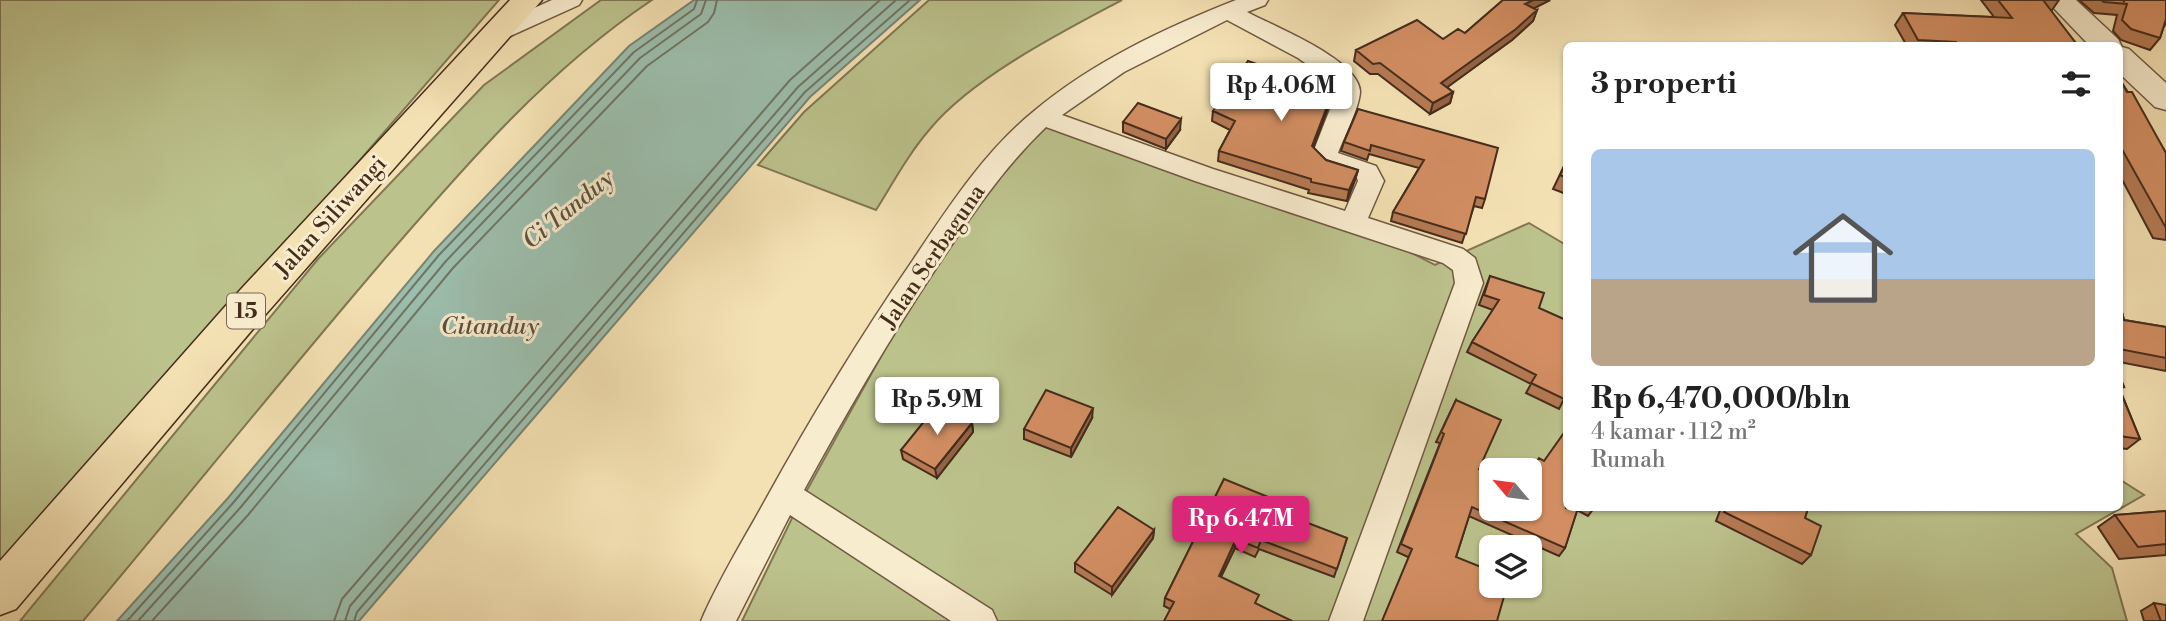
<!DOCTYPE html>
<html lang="id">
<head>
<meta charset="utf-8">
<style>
  :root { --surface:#fff; --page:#f2f2f2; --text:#222; --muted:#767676; --accent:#db2777 }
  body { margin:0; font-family:"Libre Bodoni",serif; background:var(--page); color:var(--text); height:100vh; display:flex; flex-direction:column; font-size:26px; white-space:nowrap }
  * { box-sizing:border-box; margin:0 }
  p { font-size:23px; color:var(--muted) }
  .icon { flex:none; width:38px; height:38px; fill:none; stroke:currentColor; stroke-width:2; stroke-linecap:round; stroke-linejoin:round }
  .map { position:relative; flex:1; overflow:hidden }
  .drawer { position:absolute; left:1563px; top:42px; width:560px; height:469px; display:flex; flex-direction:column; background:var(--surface); border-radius:10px; box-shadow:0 2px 5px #0004 }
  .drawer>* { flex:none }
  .needle { width:46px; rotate:299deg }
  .fabs { position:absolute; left:1479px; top:458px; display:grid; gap:14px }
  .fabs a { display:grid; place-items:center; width:63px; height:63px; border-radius:10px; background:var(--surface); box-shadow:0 2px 5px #0004; font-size:35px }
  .price { position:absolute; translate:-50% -60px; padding:0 16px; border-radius:7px; background:#fff; color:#222; font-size:23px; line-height:46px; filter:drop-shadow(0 2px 4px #0008) }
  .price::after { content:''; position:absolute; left:50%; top:42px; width:21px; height:16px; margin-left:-10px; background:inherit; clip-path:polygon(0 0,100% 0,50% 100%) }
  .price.current { background:var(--accent); color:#fff }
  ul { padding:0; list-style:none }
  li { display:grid; align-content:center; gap:14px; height:371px; padding:0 28px }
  li span { display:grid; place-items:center; height:217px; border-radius:10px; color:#555 }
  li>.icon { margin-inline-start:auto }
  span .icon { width:126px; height:126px; fill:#fffc; stroke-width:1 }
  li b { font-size:30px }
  h2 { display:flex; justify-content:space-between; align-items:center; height:84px; padding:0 28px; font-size:30px }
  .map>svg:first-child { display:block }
  .green { fill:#bcc28c; stroke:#807754; stroke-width:2; fill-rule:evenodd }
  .water { fill:#9cbead; stroke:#798473; stroke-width:2 }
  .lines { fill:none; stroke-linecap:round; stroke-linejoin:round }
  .shore { stroke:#707564; stroke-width:2 }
  .minor-casing { stroke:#715942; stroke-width:3 }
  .tertiary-casing { stroke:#715942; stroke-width:3 }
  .trunk-casing { stroke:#452c1c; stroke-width:3 }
  .minor { fill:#f8ecce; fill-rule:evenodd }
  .tertiary { fill:#f8ecce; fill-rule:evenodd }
  .trunk { fill:#f4e1b3; fill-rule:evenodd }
  .wall { fill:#b57a54; stroke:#452c1c; stroke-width:2 }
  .shaded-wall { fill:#936345; stroke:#452c1c; stroke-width:2 }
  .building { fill:#d28e62; stroke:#452c1c; stroke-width:2 }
  .labels { text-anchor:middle; stroke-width:6; stroke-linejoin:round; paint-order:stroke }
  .shield { fill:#f8ecce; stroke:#7b6651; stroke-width:2 }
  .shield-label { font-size:21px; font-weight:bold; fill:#452c1c }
  .street-label { font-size:23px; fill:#452c1c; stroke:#f8ecce }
  .water-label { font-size:24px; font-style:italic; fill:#5b5040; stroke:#f8ecce }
</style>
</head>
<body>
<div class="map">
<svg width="2166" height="621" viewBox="0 0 2166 621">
  <rect width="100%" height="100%" fill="#f4e1b3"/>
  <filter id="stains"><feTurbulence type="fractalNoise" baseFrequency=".00286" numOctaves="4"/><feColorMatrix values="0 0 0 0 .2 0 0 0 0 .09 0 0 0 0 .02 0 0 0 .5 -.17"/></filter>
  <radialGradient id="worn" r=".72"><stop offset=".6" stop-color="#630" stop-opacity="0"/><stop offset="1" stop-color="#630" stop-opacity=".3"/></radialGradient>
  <path class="green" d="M0,0H499L0,574Z
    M601,0H652C546,71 464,167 382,262C281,380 183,502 83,621H20L318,259L484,85Z
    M929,0H1122C1062,32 973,77 930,129C909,153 893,183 876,210L758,165L804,112Z
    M1052,122L1379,236L1435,265L1529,223L1566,245V508H2119V479L2144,495L2076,534L2112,568L2127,621H742L796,510L900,322L996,172ZM1491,471H1530V509H1491ZM1491,548H1530V586H1491Z"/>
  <path class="water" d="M694,0H920L810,97L359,621H117L228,498L434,251L629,46Z"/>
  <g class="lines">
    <path class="shore" d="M127,621L233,503L439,255L634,52L694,9L697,0
      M138,621L240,508L446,261L640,58L701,14L706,0
      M152,621L248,515L453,268L647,66L708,22L714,13L717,0
      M334,621L342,599L790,80L880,0
      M345,621L350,606L798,87L896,0
      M354,621L357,612L805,92L910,0"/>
    <g class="minor-casing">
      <path id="minor" d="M552,0H582L579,5L506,38L498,40L490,38L487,33L490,28Z
        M1236,0H1268L1265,5L1247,12C1273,26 1358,59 1360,91C1360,106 1344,137 1338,153L1376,166L1384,181L1368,218L1463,249L1475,258L1483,283L1363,621H1329L1455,283L1453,270L1443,263L1195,181L1046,127C1002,169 968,220 935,270C888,341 845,415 804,490L992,610L997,621H951L790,515L736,621H701C719,579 744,539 766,499C810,419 860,337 913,260C948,208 984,152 1033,112C1092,62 1165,28 1236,0ZM1227,20L1298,58L1334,83L1336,94L1312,155L1324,168L1357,178L1358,181L1345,211L1213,169L1062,115L1124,72Z"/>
    </g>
    <g class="tertiary-casing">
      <path id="tertiary" d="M2046,0H2076L2118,39L2122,47L2129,49L2166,83V110L2155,107L2119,73V46H2090Z"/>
    </g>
    <g class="trunk-casing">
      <path id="trunk" d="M510,0H542L258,323L16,609L0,615V561L230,301Z"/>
    </g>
    <use href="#minor" class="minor"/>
    <use href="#tertiary" class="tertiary"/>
    <use href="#trunk" class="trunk"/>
  </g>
  <path class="wall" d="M1503,0H1550L1534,8L1537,10L1533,21L1512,40L1447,87L1453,92L1450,103L1430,114L1378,74H1370L1354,61L1356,50L1443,39L1465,33Z
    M1981,0H2059L2052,10H2050L2078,46H1907L1895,25L1903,13L1994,17Z
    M2079,0H2166V24L2164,26L2160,38L2150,50L2121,40L2113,31L2117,15L2094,13Z
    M2119,78L2166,153V240L2153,238L2119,174Z
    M1309,82L1336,83L1333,94L1313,148L1326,160L1358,170L1355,180L1347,201L1308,193L1309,190L1218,161L1219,151L1230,130L1212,121L1213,111Z
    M1358,109L1485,199L1482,208L1474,206L1462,243L1391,221L1393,212L1419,168L1369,154L1367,160L1341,151L1344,142Z
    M1123,122L1180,130L1166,149L1123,132Z
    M1566,162V194L1553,189Z
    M1490,276L1539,308L1564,399L1559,409L1526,393L1531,384L1467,352L1472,342L1493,310L1479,305Z
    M2119,301L2124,320L2166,327V371L2119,362Z
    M2119,375L2124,387L2120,390L2140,439L2127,449L2119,448Z
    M1456,400L1479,469L1566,508H1594L1588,516L1577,510L1565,548L1559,556L1469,516L1456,557H1408L1397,552L1440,443L1436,442Z
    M1092,418L1071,457L1024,439V429Z
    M972,423L973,432L937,478L903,459L901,450Z
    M1224,479L1275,511L1347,538L1334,577L1259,549L1255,557L1235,548L1221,577L1170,609L1164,606L1165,598Z
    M1721,508H1808L1805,518L1811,555L1802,564L1716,521Z
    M2166,511V555L2119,559L2098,527L2115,515Z
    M1154,530L1153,538L1112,595L1075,572V563Z
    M2154,603L2166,621H2144L2141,611Z"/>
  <path class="shaded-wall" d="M1533,0H1550L1521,15L1525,4Z
    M1537,10L1533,21L1512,40L1438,94L1441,83Z
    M1336,83L1333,94L1310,157L1312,146Z
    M1453,92L1450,103L1430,114L1433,103Z
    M1181,119L1180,130L1166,149V139Z
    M1358,170L1355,180L1347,201L1349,190Z
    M1093,408L1092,418L1071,457V448Z
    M972,423L973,432L937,478L935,469Z
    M1154,530L1153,538L1112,595V587Z
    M1236,539L1235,548L1217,584L1219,576Z"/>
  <path class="building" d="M1503,0H1533L1525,4L1537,10L1516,29L1441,83L1453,92L1433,103L1380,63L1373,64L1356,50L1417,20L1443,39L1458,29L1465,33Z
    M1998,0H2043L2078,46H1958L1956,42L1918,40L1903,13L2012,18Z
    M2101,0H2123L2124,2V0H2166V19L2160,38L2131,29L2122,20L2127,4L2104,2Z
    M1248,61L1309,82L1317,69L1334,74L1336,83L1312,146L1326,160L1358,170L1349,190L1311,182V179L1219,151L1235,121L1213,111Z
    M2119,78L2127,92H2132L2166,153V228L2119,144Z
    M1138,103L1181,119L1166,139L1123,122Z
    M1358,109L1498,148L1485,199L1476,197L1466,234L1393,212L1424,160L1371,145L1370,151L1344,142Z
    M1566,162V178L1560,175Z
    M1490,276L1544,293L1539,308L1566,320V396L1564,399L1531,383L1536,375L1472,342L1499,300L1484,295Z
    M2119,301L2124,320L2166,327V358L2119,349Z
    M2119,375L2124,387L2119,386Z
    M2119,388L2140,439L2119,436Z
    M1046,390L1093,408L1071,448L1024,429Z
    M1456,400L1501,420L1479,469L1491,474V509H1530V471L1539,458L1544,461L1566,430V508H1578L1565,548L1472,507L1456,557L1491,571V586H1507L1497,621H1382L1412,549L1401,544L1444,434L1441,432Z
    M938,404L972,423L935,469L901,450Z
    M1224,479L1278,501L1274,510L1347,538L1337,569L1261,540L1258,548L1236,539L1219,576L1259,595L1255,603L1292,621H1164L1174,602L1165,598Z
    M1118,507L1154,530L1112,587L1075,563Z
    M1726,508H1808L1805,518L1821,526L1811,555L1724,512Z
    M2166,511V544L2138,547L2115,515Z
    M2154,603L2166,605V621H2161Z"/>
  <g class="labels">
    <rect class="shield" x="227" y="293.5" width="38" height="35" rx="5"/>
    <g class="shield-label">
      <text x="246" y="318">15</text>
    </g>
    <g class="street-label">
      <text transform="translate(330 216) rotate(-48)" y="8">Jalan Siliwangi</text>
      <text transform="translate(932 256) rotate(-56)" y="8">Jalan Serbaguna</text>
    </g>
    <g class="water-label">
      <text transform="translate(568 209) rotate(-39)" y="8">Ci Tanduy</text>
      <text x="490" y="334">Citanduy</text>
    </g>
  </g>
  <rect width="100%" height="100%" filter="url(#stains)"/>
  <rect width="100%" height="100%" fill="url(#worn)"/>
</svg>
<div class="fabs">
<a><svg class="needle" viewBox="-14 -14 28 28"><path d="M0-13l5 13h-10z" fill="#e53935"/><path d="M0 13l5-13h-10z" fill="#767676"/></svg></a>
<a><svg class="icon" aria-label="layers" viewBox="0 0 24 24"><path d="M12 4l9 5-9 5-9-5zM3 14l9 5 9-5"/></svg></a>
</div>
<b class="price" style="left:1281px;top:123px">Rp 4.06M</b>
<b class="price" style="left:937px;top:437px">Rp 5.9M</b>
<b class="price current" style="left:1241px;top:556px">Rp 6.47M</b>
<section class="drawer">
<h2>3 properti<svg class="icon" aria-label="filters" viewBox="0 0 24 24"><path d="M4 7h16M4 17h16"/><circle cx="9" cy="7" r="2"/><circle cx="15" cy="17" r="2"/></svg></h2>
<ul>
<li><span style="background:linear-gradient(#a9c7e8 60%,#b9a48a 0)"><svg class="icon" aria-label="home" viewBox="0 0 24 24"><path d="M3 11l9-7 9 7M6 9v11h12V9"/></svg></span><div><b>Rp 6,470,000/bln</b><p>4 kamar · 112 m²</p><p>Rumah</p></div></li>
</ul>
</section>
</div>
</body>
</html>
